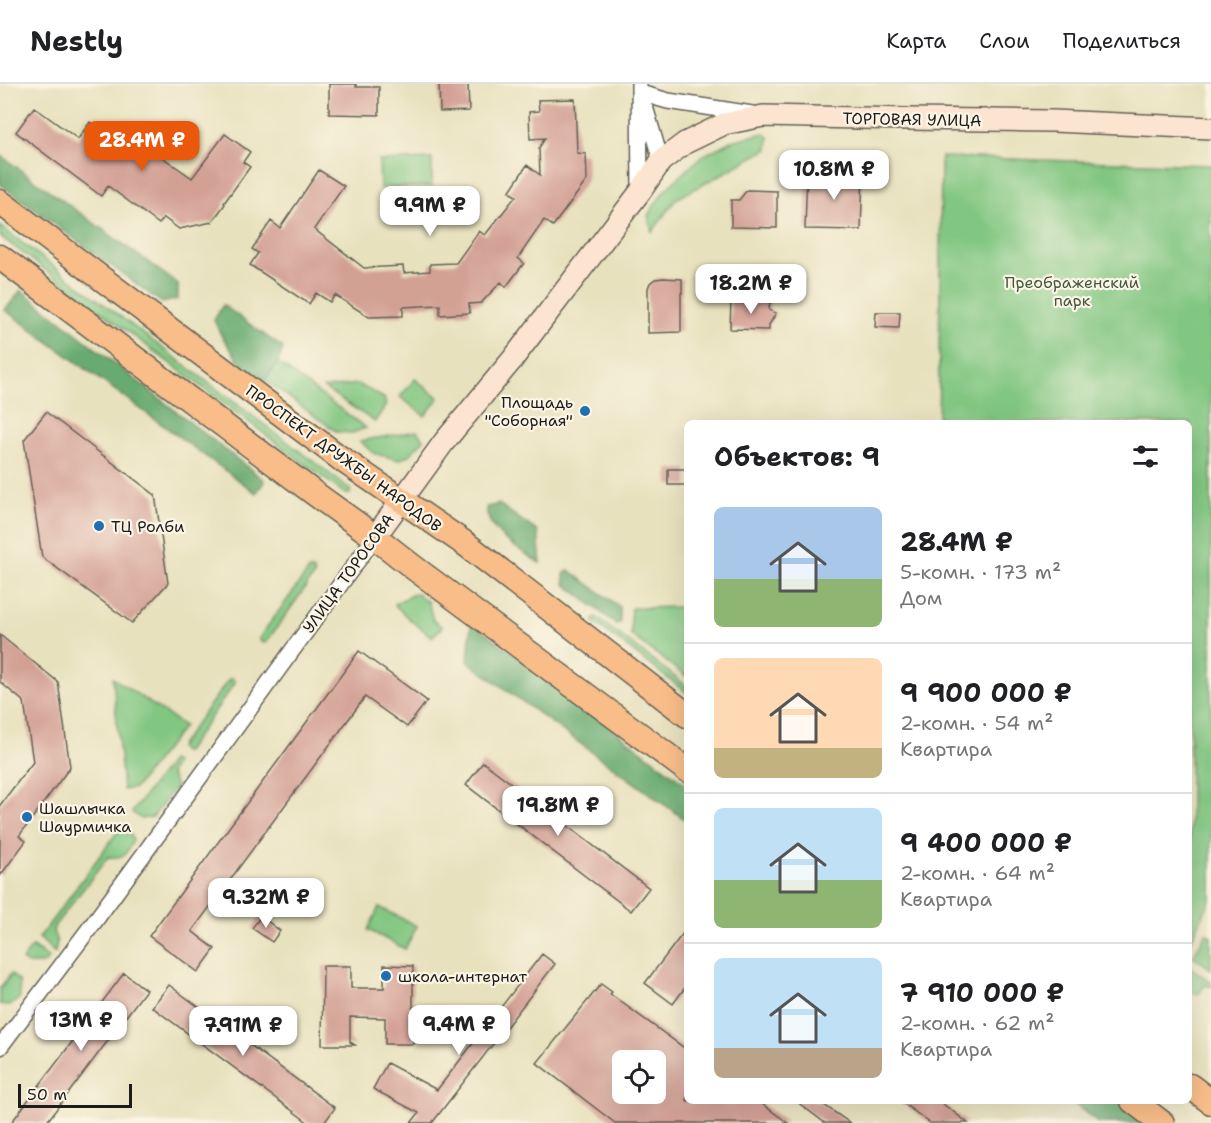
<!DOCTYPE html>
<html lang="ru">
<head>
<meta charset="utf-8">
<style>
  :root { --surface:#fff; --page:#f2f2f2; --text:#202124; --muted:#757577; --line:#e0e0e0; --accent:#ea580c }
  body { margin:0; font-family:"Shantell Sans",sans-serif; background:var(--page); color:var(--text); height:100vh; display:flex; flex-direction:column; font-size:22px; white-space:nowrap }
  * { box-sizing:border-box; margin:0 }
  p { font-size:20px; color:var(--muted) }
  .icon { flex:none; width:33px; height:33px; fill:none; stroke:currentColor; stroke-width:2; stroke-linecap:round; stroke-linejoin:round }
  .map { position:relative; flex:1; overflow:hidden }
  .drawer { position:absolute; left:684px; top:336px; width:508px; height:684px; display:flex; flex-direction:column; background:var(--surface); border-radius:9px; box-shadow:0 6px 24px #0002 }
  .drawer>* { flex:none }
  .fabs { position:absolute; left:612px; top:966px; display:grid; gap:12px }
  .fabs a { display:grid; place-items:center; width:54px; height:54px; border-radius:9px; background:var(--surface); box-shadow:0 6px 24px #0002; font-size:30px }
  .scale { position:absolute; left:18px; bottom:15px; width:114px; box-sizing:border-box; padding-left:6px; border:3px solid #1c1c1c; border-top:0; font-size:16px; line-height:21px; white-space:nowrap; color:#1c1c1c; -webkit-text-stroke:4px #fcf5e5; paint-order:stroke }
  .price { position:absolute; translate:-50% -51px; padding:0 14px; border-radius:12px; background:#fff; color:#222; font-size:20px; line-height:39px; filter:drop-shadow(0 2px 3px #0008) }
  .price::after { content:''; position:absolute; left:50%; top:36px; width:18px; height:14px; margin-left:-9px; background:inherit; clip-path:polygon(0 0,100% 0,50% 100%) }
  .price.current { background:var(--accent); color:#fff }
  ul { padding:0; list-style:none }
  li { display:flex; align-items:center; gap:18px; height:150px; padding:0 30px }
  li+li { border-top:2px solid var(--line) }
  li span { display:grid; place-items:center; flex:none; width:168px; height:120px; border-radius:9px; color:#555 }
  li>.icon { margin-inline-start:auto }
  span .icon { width:72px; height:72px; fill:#fffc; stroke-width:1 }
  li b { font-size:26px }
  h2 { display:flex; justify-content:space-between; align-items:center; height:72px; padding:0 30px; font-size:26px }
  header { display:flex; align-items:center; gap:36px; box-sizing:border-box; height:84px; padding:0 30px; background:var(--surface); border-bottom:2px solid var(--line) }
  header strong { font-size:28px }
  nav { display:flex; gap:33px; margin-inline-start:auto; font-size:21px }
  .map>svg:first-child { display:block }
  .green { fill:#81c681; stroke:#4e714e; stroke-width:1.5 }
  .forest { fill:#68ab6f; stroke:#426446; stroke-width:1.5 }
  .building { fill:#d3a094; fill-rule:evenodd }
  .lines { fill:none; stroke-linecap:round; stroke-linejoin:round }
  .street-casing { stroke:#636155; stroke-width:18 }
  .secondary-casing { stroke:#636155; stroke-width:24 }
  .primary-casing { stroke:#636155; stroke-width:27 }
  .street { stroke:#fff; stroke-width:15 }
  .secondary { stroke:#fce5d0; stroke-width:21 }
  .primary { stroke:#f8bd89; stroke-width:24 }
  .poi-dot { fill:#1f6fb2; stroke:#fcf5e5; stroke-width:2 }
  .labels { text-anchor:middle; stroke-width:4.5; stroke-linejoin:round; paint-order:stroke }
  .street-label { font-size:16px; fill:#1c1c1c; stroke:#fcf5e5 }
  .park-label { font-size:16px; fill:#3f583f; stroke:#fcf5e5 }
  .poi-label { font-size:16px; fill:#1c1c1c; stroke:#fcf5e5; text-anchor:start }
</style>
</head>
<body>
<header>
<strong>Nestly</strong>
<nav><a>Карта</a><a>Слои</a><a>Поделиться</a></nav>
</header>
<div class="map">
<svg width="1211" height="1039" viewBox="0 0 1211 1039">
  <rect width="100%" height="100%" fill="#fcf5e5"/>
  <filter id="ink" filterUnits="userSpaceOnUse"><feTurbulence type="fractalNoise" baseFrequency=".0167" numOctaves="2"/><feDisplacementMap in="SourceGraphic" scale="12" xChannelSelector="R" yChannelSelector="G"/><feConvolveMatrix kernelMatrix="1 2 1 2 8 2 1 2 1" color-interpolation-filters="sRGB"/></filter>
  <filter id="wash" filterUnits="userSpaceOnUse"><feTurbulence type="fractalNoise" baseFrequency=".008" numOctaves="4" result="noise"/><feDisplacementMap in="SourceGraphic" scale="24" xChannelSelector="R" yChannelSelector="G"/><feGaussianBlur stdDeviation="1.35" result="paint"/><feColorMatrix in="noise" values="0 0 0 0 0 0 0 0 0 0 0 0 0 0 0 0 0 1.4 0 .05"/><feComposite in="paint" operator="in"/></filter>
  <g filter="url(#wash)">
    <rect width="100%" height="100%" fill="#e8e1be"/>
    <path class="green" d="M764,49L769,53L768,65L676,115L652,148L648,131L664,107L702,72L731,57Z
      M941,73L1211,81V814L1190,859V339H938C940,250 940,162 941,73Z
      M432,75V102L380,104L379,77Z
      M0,142L350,405V410H345L0,152Z
      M278,279L366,344L352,349L337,348L265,296Z
      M415,295L439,314L425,332L400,313Z
      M358,300L384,314L386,321L375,338L324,304Z
      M417,347L424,356L409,371L399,376L373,369L360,357Z
      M309,486H313L315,490L266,559L261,558L259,554Z
      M416,509L428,518L433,536L442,543L432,553L409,535L394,520Z
      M687,523V593L631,551V524Z
      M596,533L687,602V609L593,537Z
      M113,594L184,642L135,704L123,706Z
      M229,595H233L235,599L186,668L181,667L179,663Z
      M172,676L175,679L170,689L176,702L153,733L141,735L132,728Z
      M121,743L130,749L133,756C127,770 124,775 108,773L55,841L53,847L57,858L55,869L39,854Z
      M379,823L417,842L405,865L368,846Z
      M1206,849L1211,852V885L1193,872Z
      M32,863L49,874L43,880H28L22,876Z
      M1190,883L1211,898V903L1205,901L1199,910L1190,908Z
      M11,890L19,898L20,914L10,922L0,920V904Z"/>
    <path class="forest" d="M0,71L178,200V215L162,219L0,100Z
      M21,206L265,397L256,409L5,226Z
      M223,221L283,264L278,279L265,296L243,283L221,251L214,236Z
      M499,420L538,448L541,480C521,466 487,450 486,423Z
      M569,486L620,523V539L616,540L565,500L564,490Z
      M471,538L687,701V737L468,578Z
      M1071,1017H1123L1152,1039H1098Z"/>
    <g id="blocks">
      <path class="building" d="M329,0H356V3H379V31L329,30Z
        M439,0H468L469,27L440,28Z
        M575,15L577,69L586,70L587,96L553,142L544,136L518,174L524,179L506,203L501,198L481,219L469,220L470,229L440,231V221L403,223V232L369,233L335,211L330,218L316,209L309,220L250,181L258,169L252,165L271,137L280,144L319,86L344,102L314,145L364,184L403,182L404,189L430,187V180L456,179L479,147L485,151L516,112L509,108L527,81L540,91L539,64L545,54L530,55L529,28L539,27L538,16Z
        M34,23L78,55L90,38L137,72L145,61L192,94L225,50L250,68L243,78L250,83L224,119L225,120L212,138L179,145L164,134L159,140L108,102L101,112L16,48Z
        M807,88L863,90L861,146L805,145Z
        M747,106L777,107V144L731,143V116H739Z
        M663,194L682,195V209H681V248L648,249V204L650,199L655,195Z
        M731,215L770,216L769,226L776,229L769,241V246L730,245Z
        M876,228H900L899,244L875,243Z
        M46,328L155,411L168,499L132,539L42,473L24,356Z
        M668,385H687V401H668Z
        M0,551L58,598L70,683L19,752L26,757L0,792V721L33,678L24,618L0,598Z
        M359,567L427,617L407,643L365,613L192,847L215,865L198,888L149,852Z
        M483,678L649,804L631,827L466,701Z
        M261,832L280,847L272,858L252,844Z
        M687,844V901L673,920L645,899Z
        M542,870L555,880L432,1039H411L419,1029L373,1005L387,979L437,1006Z
        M384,881L413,882V960H385V934L350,933V958L355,961H322L323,882H351V904H384Z
        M124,889L146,906L46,1039H11Z
        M601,900L612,908L610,910L687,966V1017H758L788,1039H615L537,979ZM622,976H656V1010H622Z
        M169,901L335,1024L324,1039H309L152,923Z
        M796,1017H818L850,1039H825Z
        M900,1017H939L968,1039H930Z"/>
    </g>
  </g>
  <g filter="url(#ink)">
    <use href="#blocks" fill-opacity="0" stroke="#636155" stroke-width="1.5"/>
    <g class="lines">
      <g class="street-casing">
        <path id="street" d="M639,0L640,108
          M640,9L668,17L752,30
          M646,26L661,77
          M0,963L95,837L375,453"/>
      </g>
      <g class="secondary-casing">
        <path id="secondary" d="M375,453L444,358L512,276L640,108L661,77L685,59L724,40L763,32L908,35L1053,37L1211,44"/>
      </g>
      <g class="primary-casing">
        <path id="primary" d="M0,118L340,374L467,461L687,631
          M0,173L314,409L375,453L413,483L687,686
          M1190,1002L1211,1018
          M1133,1017L1162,1039"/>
      </g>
      <use href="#street" class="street"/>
      <use href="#secondary" class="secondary"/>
      <use href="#primary" class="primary"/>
    </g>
  </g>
  <g class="poi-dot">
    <circle cx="585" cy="327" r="6"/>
    <circle cx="99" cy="442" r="6"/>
    <circle cx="27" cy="733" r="6"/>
    <circle cx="386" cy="892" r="6"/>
  </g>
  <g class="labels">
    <g class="street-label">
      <text transform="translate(912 35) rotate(1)" y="6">ТОРГОВАЯ УЛИЦА</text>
      <text transform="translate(344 374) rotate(36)" y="6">ПРОСПЕКТ ДРУЖБЫ НАРОДОВ</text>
      <text transform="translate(348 489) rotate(-54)" y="6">УЛИЦА ТОРОСОВА</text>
    </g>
    <g class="park-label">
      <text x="1072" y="204">Преображенский<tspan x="1072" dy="18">парк</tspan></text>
    </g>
    <g class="poi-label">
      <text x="573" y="324" text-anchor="end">Площадь<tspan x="573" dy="18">"Соборная"</tspan></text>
      <text x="111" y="448">ТЦ Ролби</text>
      <text x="39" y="730">Шашлычка<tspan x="39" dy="18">Шаурмичка</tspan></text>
      <text x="398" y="898">школа-интернат</text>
    </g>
  </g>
</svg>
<div class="fabs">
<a><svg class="icon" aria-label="locate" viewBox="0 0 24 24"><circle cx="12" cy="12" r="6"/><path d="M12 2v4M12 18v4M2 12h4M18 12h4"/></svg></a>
</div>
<div class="scale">50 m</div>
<b class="price current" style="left:142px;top:88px">28.4M ₽</b>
<b class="price" style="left:834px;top:117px">10.8M ₽</b>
<b class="price" style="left:430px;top:153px">9.9M ₽</b>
<b class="price" style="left:751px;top:231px">18.2M ₽</b>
<b class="price" style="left:558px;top:753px">19.8M ₽</b>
<b class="price" style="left:266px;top:845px">9.32M ₽</b>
<b class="price" style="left:81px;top:968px">13M ₽</b>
<b class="price" style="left:459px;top:972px">9.4M ₽</b>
<b class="price" style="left:243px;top:973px">7.91M ₽</b>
<section class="drawer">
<h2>Объектов: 9<svg class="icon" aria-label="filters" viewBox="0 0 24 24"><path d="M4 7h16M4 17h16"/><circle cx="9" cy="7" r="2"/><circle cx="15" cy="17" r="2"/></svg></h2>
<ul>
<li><span style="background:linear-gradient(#a9c7e8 60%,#8fb573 0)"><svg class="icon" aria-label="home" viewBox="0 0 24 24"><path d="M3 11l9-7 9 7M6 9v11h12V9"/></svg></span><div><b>28.4M ₽</b><p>5-комн. · 173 m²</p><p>Дом</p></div></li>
<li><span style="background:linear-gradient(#ffd9b3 75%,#c2b280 0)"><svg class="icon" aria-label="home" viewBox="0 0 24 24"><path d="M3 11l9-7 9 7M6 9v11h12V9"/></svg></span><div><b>9 900 000 ₽</b><p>2-комн. · 54 m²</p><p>Квартира</p></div></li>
<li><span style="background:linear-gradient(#bfe0f5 60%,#8fb573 0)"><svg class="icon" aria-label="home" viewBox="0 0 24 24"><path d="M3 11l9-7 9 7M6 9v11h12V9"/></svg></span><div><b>9 400 000 ₽</b><p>2-комн. · 64 m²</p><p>Квартира</p></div></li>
<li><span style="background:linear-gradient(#bfe0f5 75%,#b9a48a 0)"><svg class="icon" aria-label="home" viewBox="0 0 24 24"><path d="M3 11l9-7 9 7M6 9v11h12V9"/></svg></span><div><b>7 910 000 ₽</b><p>2-комн. · 62 m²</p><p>Квартира</p></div></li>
</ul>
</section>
</div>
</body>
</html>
